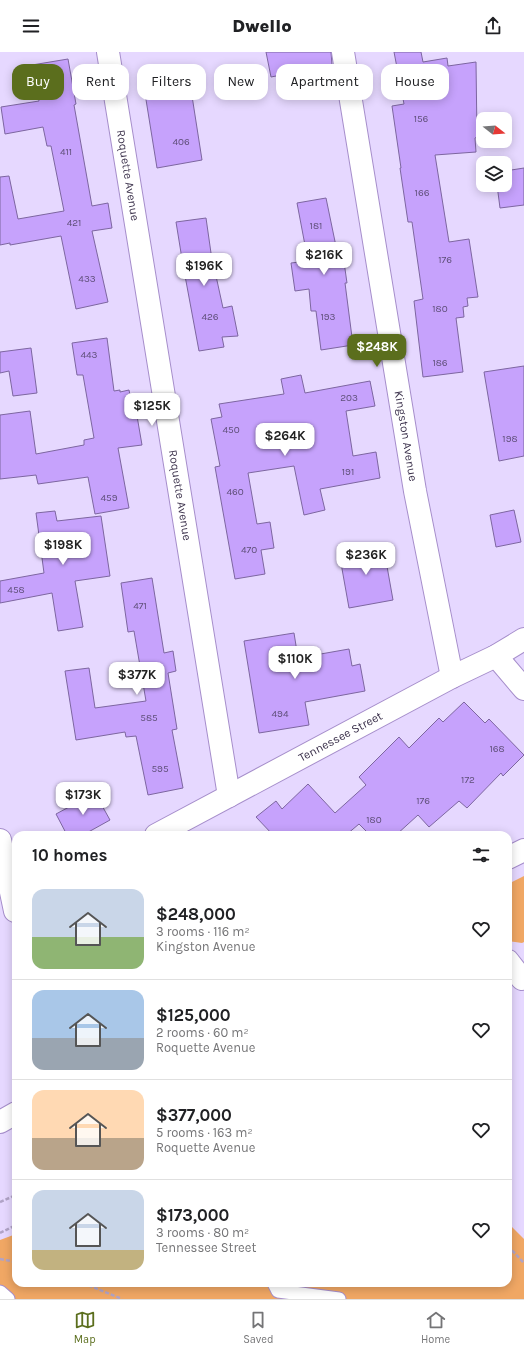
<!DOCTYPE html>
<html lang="en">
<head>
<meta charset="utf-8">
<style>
  :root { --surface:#fff; --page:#f6f6f6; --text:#202124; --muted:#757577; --line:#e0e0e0; --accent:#5b6e1d }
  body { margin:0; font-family:Karla,sans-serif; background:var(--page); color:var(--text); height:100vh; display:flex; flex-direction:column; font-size:15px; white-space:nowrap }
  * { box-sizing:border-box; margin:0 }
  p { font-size:13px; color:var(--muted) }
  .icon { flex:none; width:22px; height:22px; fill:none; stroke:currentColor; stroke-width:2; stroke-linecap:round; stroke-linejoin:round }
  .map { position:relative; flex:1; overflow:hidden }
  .details { position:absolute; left:12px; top:779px; width:500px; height:456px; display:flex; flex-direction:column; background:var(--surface); border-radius:12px; box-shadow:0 2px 10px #0003 }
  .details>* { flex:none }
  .hud { position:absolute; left:12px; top:12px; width:500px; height:36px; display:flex; gap:8px }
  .needle { width:26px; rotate:107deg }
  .fabs { position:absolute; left:476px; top:60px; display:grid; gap:8px }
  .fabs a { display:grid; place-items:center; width:36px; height:36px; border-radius:8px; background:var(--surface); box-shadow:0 2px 10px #0003; font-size:20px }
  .price { position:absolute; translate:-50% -34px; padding:0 9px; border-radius:8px; background:#fff; color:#222; font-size:13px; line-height:26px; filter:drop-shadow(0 1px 2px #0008) }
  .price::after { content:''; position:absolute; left:50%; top:24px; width:12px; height:9px; margin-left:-6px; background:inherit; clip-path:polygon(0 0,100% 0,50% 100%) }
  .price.current { background:var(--accent); color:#fff }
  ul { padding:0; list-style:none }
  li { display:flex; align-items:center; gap:12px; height:100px; padding:0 20px }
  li+li { border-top:1px solid var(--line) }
  li span { display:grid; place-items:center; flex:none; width:112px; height:80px; border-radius:12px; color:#555 }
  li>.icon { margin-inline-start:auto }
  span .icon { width:48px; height:48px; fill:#fffc; stroke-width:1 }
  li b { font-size:17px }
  h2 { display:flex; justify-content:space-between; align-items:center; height:48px; padding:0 20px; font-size:17px }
  .tag { padding:0 14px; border-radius:12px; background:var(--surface); box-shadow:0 2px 10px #0003; font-size:14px; line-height:36px }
  .tag.current { background:var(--accent); color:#fff }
  header { display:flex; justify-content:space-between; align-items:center; height:52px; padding:0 20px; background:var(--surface); font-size:18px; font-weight:800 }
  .menu { display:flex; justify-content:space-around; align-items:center; height:56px; border-top:1px solid var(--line); background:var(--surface); font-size:11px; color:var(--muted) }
  .menu a { display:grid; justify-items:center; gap:2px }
  .menu .current { color:var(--accent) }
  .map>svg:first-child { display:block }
  .green { fill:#f0a764 }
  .building { fill:#c6a2fc; stroke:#7d66a0 }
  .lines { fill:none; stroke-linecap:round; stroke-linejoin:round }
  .service-casing { stroke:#a68ecb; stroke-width:15 }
  .minor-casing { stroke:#a68ecb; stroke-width:24 }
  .tertiary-casing { stroke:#a68ecb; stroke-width:24 }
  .path { stroke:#b0a3c6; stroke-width:2.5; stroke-dasharray:4 2; stroke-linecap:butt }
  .service { stroke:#fff; stroke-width:13 }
  .minor { stroke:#fff; stroke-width:22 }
  .tertiary { stroke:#fff; stroke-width:22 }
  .labels { text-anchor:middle; stroke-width:3; stroke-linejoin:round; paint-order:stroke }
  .number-label { font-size:10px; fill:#5f4f79 }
  .street-label { font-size:12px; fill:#3d334d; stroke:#e6d8ff }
</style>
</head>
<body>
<header><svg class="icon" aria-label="menu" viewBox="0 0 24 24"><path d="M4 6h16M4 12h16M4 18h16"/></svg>Dwello<svg class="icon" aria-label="share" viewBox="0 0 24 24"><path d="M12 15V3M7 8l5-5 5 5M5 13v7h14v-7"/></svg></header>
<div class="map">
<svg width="524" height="1247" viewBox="0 0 524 1247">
  <rect width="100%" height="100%" fill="#e6d8ff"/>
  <path class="green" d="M524,824V890L522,891L508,889V832Z
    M508,1171L524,1187V1247H0V1188L16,1182V1231H508Z"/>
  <path class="building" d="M266,0H331L332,13L271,25Z
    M394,0H421L423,10L447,6L448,14L476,10L477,85L475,86L476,100L435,103L449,190L469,187L478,245L467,246L468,254L463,255L464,265L456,266L463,320L423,325L414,249L423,247L412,170H408L400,116H401L392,54L404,52Z
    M68,7L76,52L74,53L92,154L108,151L112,176L92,179L108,250L76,257L61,184L10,193V191L0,193V125L9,124L18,167L64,159L51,94H47L43,75L5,82L1,55L39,49L32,13Z
    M199,19L203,42L192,44L202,108L157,116L143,29Z
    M524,116V153L500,156L497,133H505V119Z
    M326,146L338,204L343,203L347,231H345L353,293L321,298L316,259H311L309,237L295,239L291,211L308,209L297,151Z
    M206,166L211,201L223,256L232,254L238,284L222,285L224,295L199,299L183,213L176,170Z
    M107,286L114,339L120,338V340L129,338L134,364H137L142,393L118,396L129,456L95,462L88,425L38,432L36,423L0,427V363L30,359L36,402L84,393V388L94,386L83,323H77L72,291Z
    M31,296L37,341L13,344L9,319L0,321V300Z
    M524,314V404L499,409L484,320Z
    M301,323L305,341L370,329L375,354L346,359L353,404L376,400L380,426L320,437L325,458L304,463L294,414L248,421L257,472L270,470L274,496L261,498L265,522L235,527L215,415L220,414L211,367L222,365L219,352L284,342L281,327Z
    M514,458L521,490L496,495L490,463Z
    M55,459L57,469L101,464L110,524L75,529L83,575L58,579L52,541L0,551V529L44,521L36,461Z
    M383,492L393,548L349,556L339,500Z
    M152,526L164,601L173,599L176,619L168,621L177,677L172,678L183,736L148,743L136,684L126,685L125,680L76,688L65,619L89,616L95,656L146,649L134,579L128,580L121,531Z
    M294,581L298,606L349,597L352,614L360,612L365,639L305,650L309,673L259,681L244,589Z
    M464,650L485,671L489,667L524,703L503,724L501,721L467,756L459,749L429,775L418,763L396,783H370L359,772L346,783H273L256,765L276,749L282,757L308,732L335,761L366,733L359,725L399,685L409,696L439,666L443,670Z
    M95,741L110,768L83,783H67L56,762Z"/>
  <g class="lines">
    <g class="service-casing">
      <path id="service" d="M274,1231L278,1239L339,1247
        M0,1240L8,1247"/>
    </g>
    <g class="minor-casing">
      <g id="minor">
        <path id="s1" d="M108,0L229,744"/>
        <path id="s2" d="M343,0L415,439L452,625"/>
        <path d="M496,604L524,637"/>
        <path id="s3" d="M156,783L452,625L496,604L524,587"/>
        <path d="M0,788L15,859"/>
        <path d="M508,909L522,927"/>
      </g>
    </g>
    <g class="tertiary-casing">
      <path id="tertiary" d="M508,806L524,798
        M0,1070L16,1061"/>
    </g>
    <path class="path" d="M0,1150L16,1143
      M0,1181L16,1173
      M508,1194L524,1211
      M0,1207L16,1210
      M83,1231L122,1247"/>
    <use href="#service" class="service"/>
    <use href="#minor" class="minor"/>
    <use href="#tertiary" class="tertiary"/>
  </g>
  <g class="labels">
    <g class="number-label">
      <text x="421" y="70">156</text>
      <text x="181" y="93">406</text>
      <text x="66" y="103">411</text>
      <text x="422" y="144">166</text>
      <text x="74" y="174">421</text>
      <text x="316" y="177">181</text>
      <text x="445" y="211">176</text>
      <text x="87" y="230">433</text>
      <text x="440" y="260">180</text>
      <text x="210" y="268">426</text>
      <text x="328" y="268">193</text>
      <text x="89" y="306">443</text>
      <text x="440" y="314">186</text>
      <text x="349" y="349">203</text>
      <text x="231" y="381">450</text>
      <text x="510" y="390">198</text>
      <text x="348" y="423">191</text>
      <text x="235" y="443">460</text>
      <text x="109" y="449">459</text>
      <text x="249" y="501">470</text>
      <text x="16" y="541">458</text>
      <text x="140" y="557">471</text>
      <text x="280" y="665">494</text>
      <text x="149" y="669">585</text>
      <text x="497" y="700">168</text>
      <text x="160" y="720">595</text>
      <text x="468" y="731">172</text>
      <text x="423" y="752">176</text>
      <text x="374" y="771">180</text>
    </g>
    <g class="street-label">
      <text dy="4" stroke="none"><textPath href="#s1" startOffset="125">Roquette Avenue</textPath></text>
      <text dy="4" stroke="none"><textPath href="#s2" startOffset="389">Kingston Avenue</textPath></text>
      <text dy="4" stroke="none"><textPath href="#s1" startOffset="449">Roquette Avenue</textPath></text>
      <text dy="4" stroke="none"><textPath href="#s3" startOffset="209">Tennessee Street</textPath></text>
    </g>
  </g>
</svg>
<div class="fabs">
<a><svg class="needle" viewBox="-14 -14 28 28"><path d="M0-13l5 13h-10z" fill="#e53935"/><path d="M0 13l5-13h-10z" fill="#757577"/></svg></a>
<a><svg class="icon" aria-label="layers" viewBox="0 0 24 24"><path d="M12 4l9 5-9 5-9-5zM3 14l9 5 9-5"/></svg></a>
</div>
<b class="price" style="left:324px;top:224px">$216K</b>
<b class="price" style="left:204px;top:235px">$196K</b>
<b class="price current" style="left:377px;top:316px">$248K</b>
<b class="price" style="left:152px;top:375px">$125K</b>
<b class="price" style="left:285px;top:405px">$264K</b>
<b class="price" style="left:63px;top:514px">$198K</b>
<b class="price" style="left:366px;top:524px">$236K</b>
<b class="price" style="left:295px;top:628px">$110K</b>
<b class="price" style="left:137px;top:644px">$377K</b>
<b class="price" style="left:83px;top:764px">$173K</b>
<div class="hud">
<a class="tag current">Buy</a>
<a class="tag">Rent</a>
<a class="tag">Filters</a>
<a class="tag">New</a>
<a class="tag">Apartment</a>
<a class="tag">House</a>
</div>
<section class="details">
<h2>10 homes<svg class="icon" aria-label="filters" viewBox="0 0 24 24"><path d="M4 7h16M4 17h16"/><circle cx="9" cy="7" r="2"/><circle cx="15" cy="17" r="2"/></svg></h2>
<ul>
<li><span style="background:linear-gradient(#c9d6e8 60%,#8fb573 0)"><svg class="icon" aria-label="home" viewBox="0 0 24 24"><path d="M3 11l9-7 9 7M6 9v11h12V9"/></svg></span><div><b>$248,000</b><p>3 rooms · 116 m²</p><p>Kingston Avenue</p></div><svg class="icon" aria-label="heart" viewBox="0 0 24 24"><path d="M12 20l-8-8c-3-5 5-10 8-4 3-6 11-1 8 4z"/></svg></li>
<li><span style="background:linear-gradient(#a9c7e8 60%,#9aa5b1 0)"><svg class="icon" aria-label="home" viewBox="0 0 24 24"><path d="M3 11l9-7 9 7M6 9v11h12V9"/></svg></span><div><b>$125,000</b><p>2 rooms · 60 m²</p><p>Roquette Avenue</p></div><svg class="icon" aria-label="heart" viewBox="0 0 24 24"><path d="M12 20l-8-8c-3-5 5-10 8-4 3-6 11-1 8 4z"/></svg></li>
<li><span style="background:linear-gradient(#ffd9b3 60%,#b9a48a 0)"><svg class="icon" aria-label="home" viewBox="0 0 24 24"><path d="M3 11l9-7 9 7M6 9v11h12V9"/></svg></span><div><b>$377,000</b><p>5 rooms · 163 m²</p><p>Roquette Avenue</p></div><svg class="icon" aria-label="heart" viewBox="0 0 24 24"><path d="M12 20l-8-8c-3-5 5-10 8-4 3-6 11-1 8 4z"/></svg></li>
<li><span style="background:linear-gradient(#c9d6e8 75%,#c2b280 0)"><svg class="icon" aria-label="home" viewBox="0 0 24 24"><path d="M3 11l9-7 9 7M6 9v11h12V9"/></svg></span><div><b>$173,000</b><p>3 rooms · 80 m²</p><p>Tennessee Street</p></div><svg class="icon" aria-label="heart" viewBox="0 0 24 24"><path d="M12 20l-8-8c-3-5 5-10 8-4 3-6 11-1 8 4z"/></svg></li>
</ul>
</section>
</div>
<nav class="menu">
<a class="current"><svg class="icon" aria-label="map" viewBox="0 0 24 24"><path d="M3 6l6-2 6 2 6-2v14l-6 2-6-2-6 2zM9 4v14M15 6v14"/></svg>Map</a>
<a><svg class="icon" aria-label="saved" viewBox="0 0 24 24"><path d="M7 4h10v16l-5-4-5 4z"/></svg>Saved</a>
<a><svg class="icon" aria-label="home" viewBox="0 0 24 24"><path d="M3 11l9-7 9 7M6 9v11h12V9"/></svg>Home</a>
</nav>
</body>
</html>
